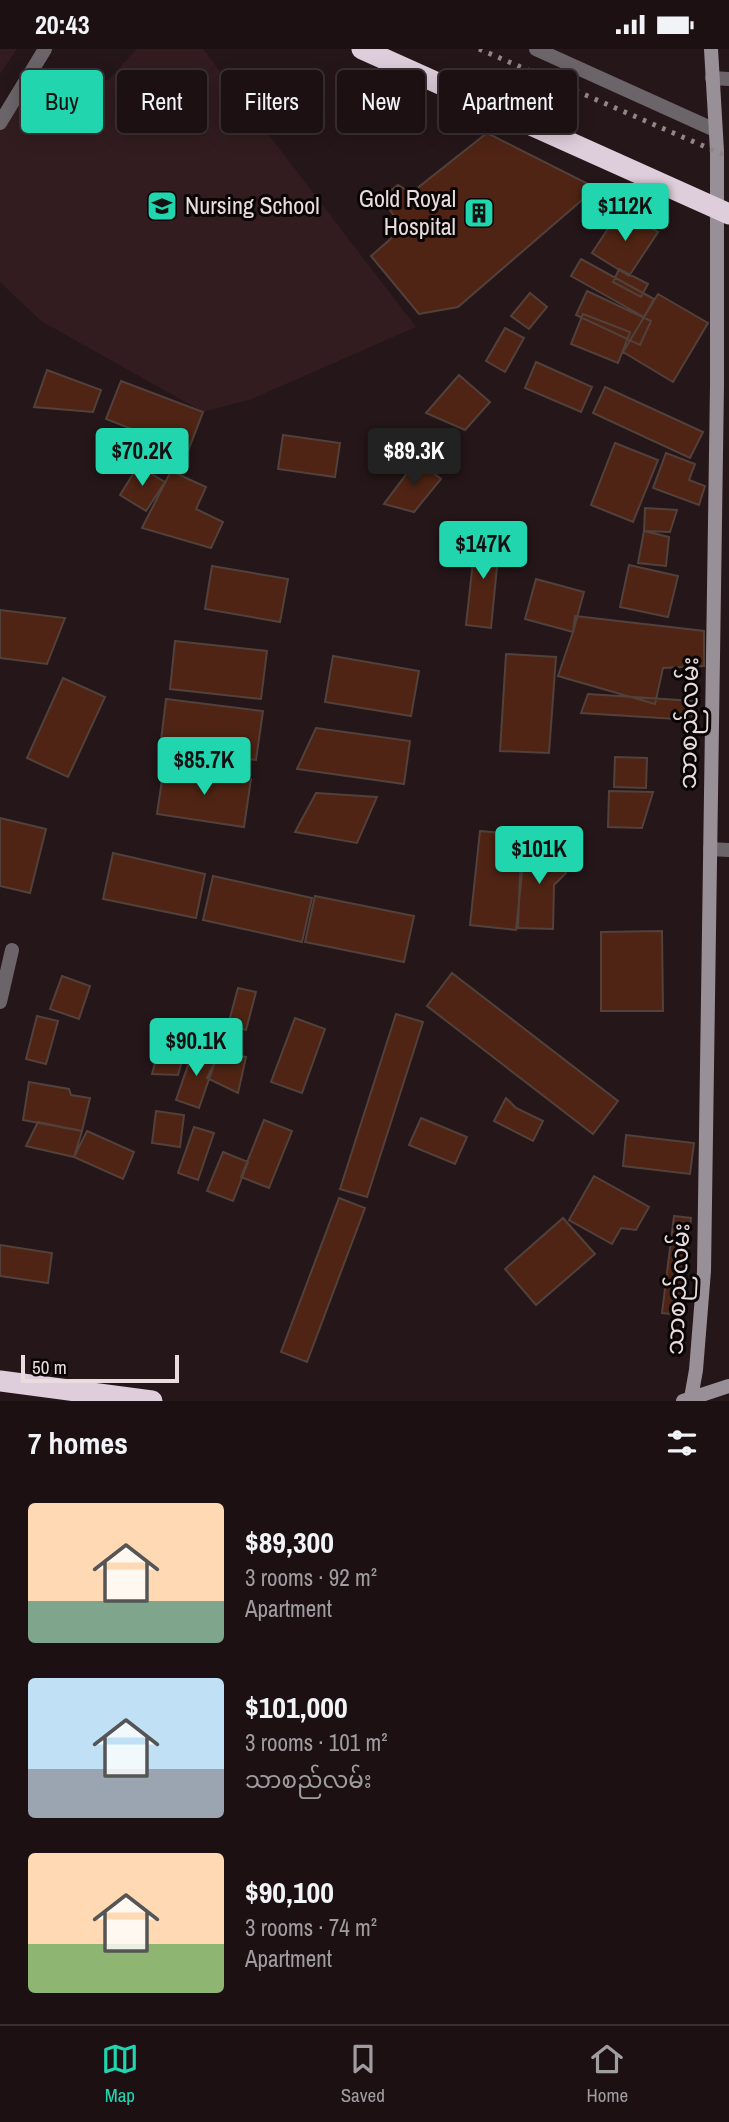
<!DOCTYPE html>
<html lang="en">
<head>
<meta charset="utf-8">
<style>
  :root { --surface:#1c1013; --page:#25191c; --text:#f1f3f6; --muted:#a09da0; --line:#3a3033; --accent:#21d5af }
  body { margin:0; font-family:"Archivo Narrow","Noto Sans Myanmar",sans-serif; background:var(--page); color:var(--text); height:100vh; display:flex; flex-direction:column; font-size:26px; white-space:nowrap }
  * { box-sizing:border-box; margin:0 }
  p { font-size:23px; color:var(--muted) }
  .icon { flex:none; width:38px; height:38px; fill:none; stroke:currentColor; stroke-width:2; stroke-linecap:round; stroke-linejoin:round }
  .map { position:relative; height:1352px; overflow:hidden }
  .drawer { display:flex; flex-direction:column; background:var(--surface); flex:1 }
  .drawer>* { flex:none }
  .hud { position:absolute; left:21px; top:21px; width:688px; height:63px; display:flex; gap:14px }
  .scale { position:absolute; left:21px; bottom:18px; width:158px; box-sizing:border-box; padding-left:7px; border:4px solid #e8dcde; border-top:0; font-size:19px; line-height:24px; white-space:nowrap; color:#e8dcde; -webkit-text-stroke:5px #0a0505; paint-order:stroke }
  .price { position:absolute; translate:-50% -60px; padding:0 16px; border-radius:7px; background:var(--accent); color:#111; font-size:23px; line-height:46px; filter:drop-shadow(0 2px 4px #0008) }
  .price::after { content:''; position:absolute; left:50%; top:42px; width:21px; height:16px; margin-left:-10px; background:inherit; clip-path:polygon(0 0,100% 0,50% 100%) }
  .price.active { background:#222; color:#fff }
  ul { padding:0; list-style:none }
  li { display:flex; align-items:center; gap:21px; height:175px; padding:0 28px }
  li span { display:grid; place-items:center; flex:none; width:196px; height:140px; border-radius:7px; color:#555 }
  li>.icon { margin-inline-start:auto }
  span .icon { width:84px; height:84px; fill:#fffc; stroke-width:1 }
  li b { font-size:30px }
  h2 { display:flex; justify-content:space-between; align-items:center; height:84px; padding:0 28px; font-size:30px }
  .tag { padding:0 24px; border-radius:7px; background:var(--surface); box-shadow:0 4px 18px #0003,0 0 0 2px var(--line); font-size:24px; line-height:63px }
  .tag.active { background:var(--accent); color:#111 }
  .status { display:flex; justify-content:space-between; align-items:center; height:49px; padding:0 35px; background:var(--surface); direction:ltr }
  .status svg { height:19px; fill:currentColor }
  .tab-bar { display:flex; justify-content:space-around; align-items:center; height:98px; border-top:2px solid var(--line); background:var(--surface); font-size:19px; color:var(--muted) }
  .tab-bar a { display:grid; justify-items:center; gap:4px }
  .tab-bar .active { color:var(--accent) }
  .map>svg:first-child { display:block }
  .built { fill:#321c20 }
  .building { fill:#4f2414; stroke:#52413b; stroke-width:2 }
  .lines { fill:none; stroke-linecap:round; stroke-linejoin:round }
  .street { stroke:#6b6469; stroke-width:14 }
  .secondary { stroke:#998f96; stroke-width:14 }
  .highway { stroke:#decdda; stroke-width:21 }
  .rail { stroke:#928587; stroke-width:5; stroke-dasharray:3.5 7; stroke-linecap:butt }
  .labels { text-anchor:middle; stroke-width:6; stroke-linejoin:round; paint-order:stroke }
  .poi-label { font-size:24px; fill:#e8dcde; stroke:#0a0505; text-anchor:end }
  .street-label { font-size:24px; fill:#e8dcde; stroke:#0a0505 }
</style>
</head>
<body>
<div class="status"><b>20:43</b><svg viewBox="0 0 49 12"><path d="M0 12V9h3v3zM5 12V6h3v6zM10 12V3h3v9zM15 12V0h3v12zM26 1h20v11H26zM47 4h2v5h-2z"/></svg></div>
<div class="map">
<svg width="729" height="1352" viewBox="0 0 729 1352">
  <rect width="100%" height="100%" fill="#251619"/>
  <path class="built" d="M0,0H17L0,25Z
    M137,0H203L416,278L252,350L203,363L41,272L0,233V80L16,56L108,31Z"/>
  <path class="building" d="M487,84L596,139L458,258L419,265L371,207L403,179L381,149L398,136L411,144Z
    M621,160L658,183L629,227L592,204Z
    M581,210L654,250L644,268L571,227Z
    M619,220L648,235L641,248L613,233Z
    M587,242L651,272L640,296L576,266Z
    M530,244L547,258L529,280L511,267Z
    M658,245L708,274L673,333L623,303Z
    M583,265L630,283L618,314L571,295Z
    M505,279L524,289L505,323L486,312Z
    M536,313L592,338L581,363L525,339Z
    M47,321L101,341L93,363L34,358Z
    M459,326L490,353L465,381L426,364Z
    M121,332L203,363L188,402L106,370Z
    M605,338L703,383L690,409L593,364Z
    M283,386L340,394L335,428L278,420Z
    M615,394L658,411L633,473L591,456Z
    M666,404L695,415L689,431L705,437L699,456L653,439Z
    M417,411L441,430L414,463L384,455Z
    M138,417L165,433L146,462L120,446Z
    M171,422L206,438L196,460L223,473L211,499L142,479Z
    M645,459L677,461L670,483L644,482Z
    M644,482L669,488L666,517L638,514Z
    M476,485L500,487L491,579L466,576Z
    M629,516L678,527L668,568L620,558Z
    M212,517L288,530L280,573L205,560Z
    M536,530L584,543L573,583L525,570Z
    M0,561L65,569L47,615L0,609Z
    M575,567L704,582V617L663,619L655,655L558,627L573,583Z
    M175,592L267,602L261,650L170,640Z
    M506,605L556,608L549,704L500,702Z
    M333,607L419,622L411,667L325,653Z
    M63,629L105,648L68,728L27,709Z
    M588,645L693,652L692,671L581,664Z
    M166,650L263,662L256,711L160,700Z
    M316,679L410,692L404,735L297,720Z
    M615,708L647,709L646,739L614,738Z
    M164,717L251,730L244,778L157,765Z
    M609,742L653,743L642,779L608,778Z
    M316,744L377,748L357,794L295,783Z
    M0,769L46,780L30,844L0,837Z
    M480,782L526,786L516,881L470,876Z
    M521,799L567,800L566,824L554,836L553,880L518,879Z
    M113,804L205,825L196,869L103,850Z
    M213,827L312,849L302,893L203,871Z
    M315,847L414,867L404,913L305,893Z
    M662,882L663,962H601V883Z
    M452,924L618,1052L593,1085L427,957Z
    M62,927L90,937L79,970L50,960Z
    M238,939L256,943L246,981L228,976Z
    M396,965L423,973L367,1148L340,1140Z
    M37,967L58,972L46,1015L26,1010Z
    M295,969L325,980L302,1044L271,1033Z
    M162,988L187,995L178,1026L152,1025Z
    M194,999L217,1007L199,1059L176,1051Z
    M219,1003L246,1008L238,1044L207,1029Z
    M29,1033L69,1040L71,1046L90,1049L82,1082L23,1071Z
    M506,1049L516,1059L543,1072L533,1092L494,1072Z
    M156,1062L184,1066L180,1098L152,1094Z
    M421,1069L467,1088L455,1115L409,1096Z
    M264,1071L292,1082L269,1139L241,1128Z
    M38,1073L82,1082L74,1108L26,1097Z
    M194,1078L214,1084L198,1131L178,1124Z
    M87,1082L134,1103L123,1130L74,1108Z
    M626,1086L694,1094L690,1125L623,1117Z
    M223,1103L248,1113L233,1152L207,1142Z
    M594,1127L649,1158L636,1181L621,1179L612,1195L569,1171Z
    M339,1149L365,1159L307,1313L281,1303Z
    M674,1167L691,1169L680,1266L662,1264Z
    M563,1169L595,1205L536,1256L505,1220Z
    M0,1196L52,1204L48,1234L0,1227Z"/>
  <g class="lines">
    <path class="street" d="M536,0L715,81
      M712,29L729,30
      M0,74L45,0
      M710,800L729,801
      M0,953L12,901"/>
    <path class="secondary" d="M691,1349L696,1321L704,1222L717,336V102L711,0
      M683,1352L729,1337"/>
    <path class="highway" d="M362,0L729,165
      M0,1332L152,1352"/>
    <path class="rail" d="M479,0L729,108"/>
  </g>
  <defs>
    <g id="school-square" transform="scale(1.575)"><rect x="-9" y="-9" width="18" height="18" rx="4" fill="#21d5af" stroke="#0a0505"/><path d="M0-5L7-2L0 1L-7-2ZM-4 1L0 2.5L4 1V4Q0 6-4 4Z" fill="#111"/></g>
    <g id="building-square" transform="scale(1.575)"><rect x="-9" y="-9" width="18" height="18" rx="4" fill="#21d5af" stroke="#0a0505"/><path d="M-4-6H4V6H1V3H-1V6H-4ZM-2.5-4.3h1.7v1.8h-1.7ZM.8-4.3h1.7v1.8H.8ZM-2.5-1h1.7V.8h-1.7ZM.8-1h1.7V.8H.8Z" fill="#111"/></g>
  </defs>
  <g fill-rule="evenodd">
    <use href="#school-square" x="162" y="157"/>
    <use href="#building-square" x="479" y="164"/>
  </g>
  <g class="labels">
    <g class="poi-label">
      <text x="456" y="158">Gold Royal<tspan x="456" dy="28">Hospital</tspan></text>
      <text x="185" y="165" text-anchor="start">Nursing School</text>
    </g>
    <g class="street-label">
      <text transform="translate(689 674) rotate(-89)" y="8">သာစည်လမ်း</text>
      <text transform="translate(678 1240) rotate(-87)" y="8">သာစည်လမ်း</text>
    </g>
  </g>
</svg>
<div class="scale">50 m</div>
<b class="price" style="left:625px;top:194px">$112K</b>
<b class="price" style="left:142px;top:439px">$70.2K</b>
<b class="price active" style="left:414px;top:439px">$89.3K</b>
<b class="price" style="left:483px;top:532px">$147K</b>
<b class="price" style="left:204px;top:748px">$85.7K</b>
<b class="price" style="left:539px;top:837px">$101K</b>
<b class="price" style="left:196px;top:1029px">$90.1K</b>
<div class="hud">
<a class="tag active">Buy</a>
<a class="tag">Rent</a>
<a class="tag">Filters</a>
<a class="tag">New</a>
<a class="tag">Apartment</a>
</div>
</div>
<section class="drawer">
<h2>7 homes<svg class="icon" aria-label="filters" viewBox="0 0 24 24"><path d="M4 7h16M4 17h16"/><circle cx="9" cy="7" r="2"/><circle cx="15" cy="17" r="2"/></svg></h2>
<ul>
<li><span style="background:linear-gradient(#ffd9b3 70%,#7fa58c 0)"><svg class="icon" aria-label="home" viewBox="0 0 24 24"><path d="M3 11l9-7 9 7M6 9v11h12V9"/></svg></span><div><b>$89,300</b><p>3 rooms · 92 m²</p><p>Apartment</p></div></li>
<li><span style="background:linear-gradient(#bfe0f5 65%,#9aa5b1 0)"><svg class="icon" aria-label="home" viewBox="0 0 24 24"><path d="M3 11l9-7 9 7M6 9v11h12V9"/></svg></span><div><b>$101,000</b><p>3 rooms · 101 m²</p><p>သာစည်လမ်း</p></div></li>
<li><span style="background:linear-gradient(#ffd9b3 65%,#8fb573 0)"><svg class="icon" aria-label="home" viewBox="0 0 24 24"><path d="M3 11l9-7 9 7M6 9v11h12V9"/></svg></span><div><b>$90,100</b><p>3 rooms · 74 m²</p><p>Apartment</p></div></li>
</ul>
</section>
<nav class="tab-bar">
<a class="active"><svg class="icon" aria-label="map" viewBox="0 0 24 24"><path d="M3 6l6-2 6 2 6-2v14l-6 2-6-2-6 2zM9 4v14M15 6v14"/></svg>Map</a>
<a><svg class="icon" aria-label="saved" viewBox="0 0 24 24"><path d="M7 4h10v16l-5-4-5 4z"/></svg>Saved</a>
<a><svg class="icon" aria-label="home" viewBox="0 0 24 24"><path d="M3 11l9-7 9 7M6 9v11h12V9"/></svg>Home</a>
</nav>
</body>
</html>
